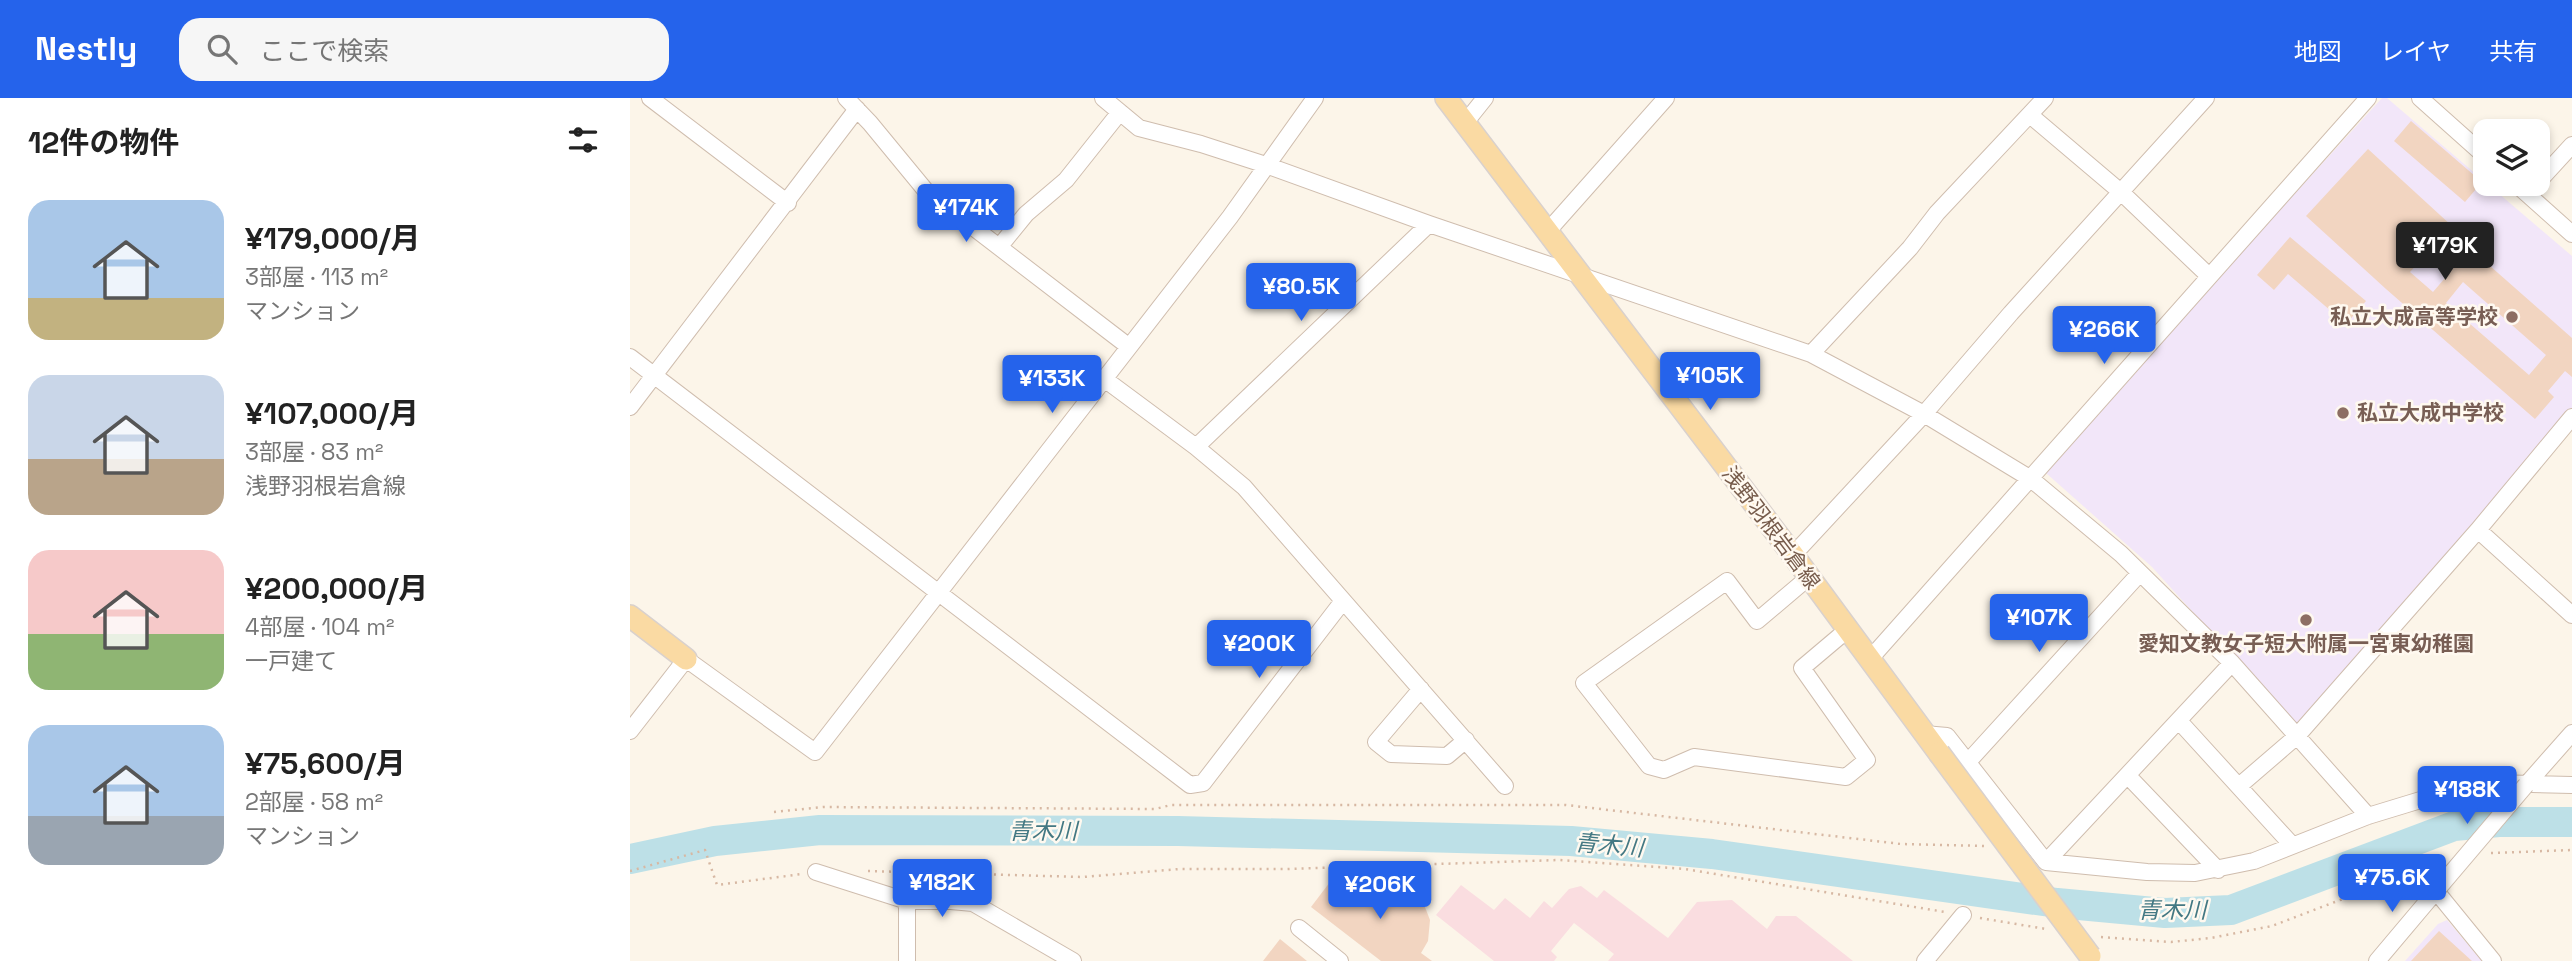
<!DOCTYPE html>
<html lang="ja">
<head>
<meta charset="utf-8">
<style>
  :root { --surface:#fff; --page:#f6f6f6; --text:#222; --muted:#767676; --accent:#2563eb }
  body { margin:0; font-family:"Space Grotesk","Noto Sans JP",sans-serif; background:var(--page); color:var(--text); height:100vh; display:flex; flex-direction:column; font-size:26px; white-space:nowrap }
  * { box-sizing:border-box; margin:0 }
  p { font-size:23px; color:var(--muted) }
  .icon { flex:none; width:38px; height:38px; fill:none; stroke:currentColor; stroke-width:2; stroke-linecap:round; stroke-linejoin:round }
  .map { position:relative; flex:1; overflow:hidden }
  .details { display:flex; flex-direction:column; background:var(--surface); width:630px }
  .details>* { flex:none }
  .controls { position:absolute; left:1843px; top:21px; display:grid; gap:14px }
  .controls a { display:grid; place-items:center; width:77px; height:77px; border-radius:14px; background:var(--surface); box-shadow:0 4px 10px #0003; font-size:35px }
  .price { position:absolute; translate:-50% -60px; padding:0 16px; border-radius:7px; background:var(--accent); color:#fff; font-size:23px; line-height:46px; filter:drop-shadow(0 2px 4px #0008) }
  .price::after { content:''; position:absolute; left:50%; top:42px; width:21px; height:16px; margin-left:-10px; background:inherit; clip-path:polygon(0 0,100% 0,50% 100%) }
  .price.selected { background:#222; color:#fff }
  ul { padding:0; list-style:none }
  li { display:flex; align-items:center; gap:21px; height:175px; padding:0 28px }
  li span { display:grid; place-items:center; flex:none; width:196px; height:140px; border-radius:21px; color:#555 }
  li>.icon { margin-inline-start:auto }
  span .icon { width:84px; height:84px; fill:#fffc; stroke-width:1 }
  li b { font-size:30px }
  h2 { display:flex; justify-content:space-between; align-items:center; height:84px; padding:0 28px; font-size:30px }
  header { display:flex; align-items:center; gap:42px; box-sizing:border-box; height:98px; padding:0 35px; background:var(--accent); color:#fff }
  header strong { font-size:33px }
  nav { display:flex; gap:38px; margin-inline-start:auto; font-size:24px }
  .search { width:490px; height:63px; background:var(--page); display:flex; align-items:center; gap:18px; box-sizing:border-box; padding:0 24px; border-radius:21px; color:var(--muted); font-size:26px }
  main { display:flex; flex:1; min-height:0 }
  .map>svg:first-child { display:block }
  .education { fill:#f2e6f9 }
  .medical { fill:#fadde0 }
  .lines { fill:none; stroke-linecap:round; stroke-linejoin:round }
  .river { stroke:#bde0e7; stroke-width:30 }
  .building { fill:#f2d5c1; fill-rule:evenodd }
  .minor-casing { stroke:#cfbdae; stroke-width:18 }
  .major-casing { stroke:#d9d1cd; stroke-width:24 }
  .path { stroke:#d7b8a3; stroke-width:2.5; stroke-dasharray:2 5; stroke-linecap:butt }
  .minor { stroke:#fff; stroke-width:16 }
  .major { stroke:#fadaa3; stroke-width:21 }
  .minor-bridge-casing { stroke:#cfbdae; stroke-width:18; stroke-linecap:butt }
  .major-bridge-casing { stroke:#d9d1cd; stroke-width:24; stroke-linecap:butt }
  .minor-bridge { stroke:#fff; stroke-width:16 }
  .major-bridge { stroke:#fadaa3; stroke-width:21 }
  .education-dot { fill:#8d6e63; stroke:#fff9f0; stroke-width:2.5 }
  .labels { text-anchor:middle; stroke-width:5; stroke-linejoin:round; paint-order:stroke }
  .education-label { font-size:21px; font-weight:bold; fill:#785e54; stroke:#fff9f0; text-anchor:end }
  .street-label { font-size:21px; fill:#775c4c; stroke:#fff9f0 }
  .water-label { font-size:23px; font-style:italic; fill:#437883; stroke:#fff9f0 }
</style>
</head>
<body>
<header>
<strong>Nestly</strong>
<div class="search"><svg class="icon" aria-label="search" viewBox="0 0 24 24"><circle cx="10" cy="10" r="6"/><path d="M15 15l6 6"/></svg>ここで検索</div>
<nav><a>地図</a><a>レイヤ</a><a>共有</a></nav>
</header>
<main>
<section class="details">
<h2>12件の物件<svg class="icon" aria-label="filters" viewBox="0 0 24 24"><path d="M4 7h16M4 17h16"/><circle cx="9" cy="7" r="2"/><circle cx="15" cy="17" r="2"/></svg></h2>
<ul>
<li><span style="background:linear-gradient(#a9c7e8 70%,#c2b280 0)"><svg class="icon" aria-label="home" viewBox="0 0 24 24"><path d="M3 11l9-7 9 7M6 9v11h12V9"/></svg></span><div><b>¥179,000/月</b><p>3部屋 · 113 m²</p><p>マンション</p></div></li>
<li><span style="background:linear-gradient(#c9d6e8 60%,#b9a48a 0)"><svg class="icon" aria-label="home" viewBox="0 0 24 24"><path d="M3 11l9-7 9 7M6 9v11h12V9"/></svg></span><div><b>¥107,000/月</b><p>3部屋 · 83 m²</p><p>浅野羽根岩倉線</p></div></li>
<li><span style="background:linear-gradient(#f6c9c9 60%,#8fb573 0)"><svg class="icon" aria-label="home" viewBox="0 0 24 24"><path d="M3 11l9-7 9 7M6 9v11h12V9"/></svg></span><div><b>¥200,000/月</b><p>4部屋 · 104 m²</p><p>一戸建て</p></div></li>
<li><span style="background:linear-gradient(#a9c7e8 65%,#9aa5b1 0)"><svg class="icon" aria-label="home" viewBox="0 0 24 24"><path d="M3 11l9-7 9 7M6 9v11h12V9"/></svg></span><div><b>¥75,600/月</b><p>2部屋 · 58 m²</p><p>マンション</p></div></li>
</ul>
</section>
<div class="map">
<svg width="1942" height="863" viewBox="0 0 1942 863">
  <rect width="100%" height="100%" fill="#fcf5e9"/>
  <path class="education" d="M1752,0H1757L1942,158V314L1666,628L1522,469L1416,375L1585,183Z
    M1817,822L1852,863H1775L1808,826Z"/>
  <path class="medical" d="M831,787L864,812L875,800L900,820L914,803L922,810L939,791L951,788L967,800L974,792L1038,840L1067,804L1102,802L1137,831L1146,818H1166L1223,863H978L984,856L944,825L921,853L927,859L924,863H864L806,817Z"/>
  <g class="lines">
    <path class="river" d="M0,761L85,743L190,732L548,733L941,743L1082,756L1427,805L1535,815L1601,812L1824,728L1869,724H1942"/>
  </g>
  <path class="building" d="M1781,23L1852,84L1835,104L1764,43Z
    M1738,51L1822,128L1818,131L1942,240V279L1935,273L1918,293L1924,299L1905,321L1756,191L1676,118ZM1799,153L1821,173L1803,194L1780,174ZM1833,184L1916,257L1899,277L1816,205Z
    M1660,139L1736,203L1716,226L1658,176L1644,192L1627,177Z
    M700,784L726,805L745,791L759,788L771,789L784,795L793,804L800,822L798,843L791,855L802,863H751L681,809Z
    M1809,833L1842,863H1781Z
    M650,841L677,863H633Z"/>
  <g class="lines">
    <g class="minor-casing">
      <path id="minor" d="M20,0L158,105
        M216,0L240,25L296,93L498,248
        M473,0L509,30L571,46L636,67L799,126L1181,256L1294,316L1401,381L1491,456L1602,565L1738,718
        M1790,0L1855,58
        M1400,17L1492,95L1579,178
        M835,25L855,0
        M1908,84L1942,47
        M1886,86L1942,136
        M917,134L1036,0
        M370,148L396,116L436,82L490,14
        M1181,256L1280,150L1307,115L1415,0
        M0,259L560,687L573,685L713,503
        M473,280L566,349L614,389L875,688
        M0,309L227,11
        M566,349L799,126
        M1848,432L1942,517
        M1163,457L1294,316L1381,215L1576,0
        M1179,479L1127,523L1097,483L954,585L1019,668L1034,672L1064,659L1216,679L1237,662L1172,570L1217,532
        M1239,562L1738,0
        M791,591L746,644L761,656L817,658L836,642
        M1549,623L1662,747
        M0,633L56,561L185,654L600,119L685,0
        M1294,636L1317,638L1416,764L1517,774L1565,775L1624,763L1738,718L1820,693L1863,685L1942,687
        M1337,665L1510,475
        M1498,678L1588,772
        M1896,687L1942,635
        M1609,688L1667,638L1848,432L1942,319
        M1416,764L1602,565
        M186,774L277,803H321L343,805L443,863
        M669,830L710,863
        M277,863V803
        M1295,863L1333,817
        M1747,863L1806,793L1863,863"/>
    </g>
    <g class="major-casing">
      <path id="major" d="M816,0L1163,457L1309,655
        M0,518L56,561"/>
    </g>
    <path class="path" d="M144,714L193,709L525,711L541,707H936L1271,746L1356,748
      M1861,755L1942,752
      M0,773L75,752L87,787L172,776
      M238,773L453,779L550,771H656L929,762L1055,771L1315,814
      M1350,820L1416,831
      M1471,839L1541,844L1581,840L1642,828L1781,775L1810,762"/>
    <use href="#minor" class="minor"/>
    <use href="#major" class="major"/>
    <g class="minor-bridge-casing">
      <path id="minor-bridge" d="M1806,793L1896,687"/>
    </g>
    <g class="major-bridge-casing">
      <path id="major-bridge" d="M1309,655L1460,858"/>
    </g>
    <use href="#minor-bridge" class="minor-bridge"/>
    <use href="#major-bridge" class="major-bridge"/>
  </g>
  <g class="education-dot">
    <circle cx="1882" cy="219" r="7"/>
    <circle cx="1713" cy="315" r="7"/>
    <circle cx="1676" cy="522" r="7"/>
  </g>
  <g class="labels">
    <g class="education-label">
      <text x="1868" y="226">私立大成高等学校</text>
      <text x="1727" y="322" text-anchor="start">私立大成中学校</text>
      <text x="1676" y="553" text-anchor="middle">愛知文教女子短大附属一宮東幼稚園</text>
    </g>
    <g class="street-label">
      <text transform="translate(1141 430) rotate(53)" y="7">浅野羽根岩倉線</text>
    </g>
    <g class="water-label">
      <text x="413" y="741">青木川</text>
      <text transform="translate(979 747) rotate(5)" y="8">青木川</text>
      <text x="1542" y="820">青木川</text>
    </g>
  </g>
</svg>
<div class="controls">
<a><svg class="icon" aria-label="layers" viewBox="0 0 24 24"><path d="M12 4l9 5-9 5-9-5zM3 14l9 5 9-5"/></svg></a>
</div>
<b class="price" style="left:336px;top:146px">¥174K</b>
<b class="price selected" style="left:1815px;top:184px">¥179K</b>
<b class="price" style="left:671px;top:225px">¥80.5K</b>
<b class="price" style="left:1474px;top:268px">¥266K</b>
<b class="price" style="left:1080px;top:314px">¥105K</b>
<b class="price" style="left:422px;top:317px">¥133K</b>
<b class="price" style="left:1409px;top:556px">¥107K</b>
<b class="price" style="left:629px;top:582px">¥200K</b>
<b class="price" style="left:1837px;top:728px">¥188K</b>
<b class="price" style="left:1762px;top:816px">¥75.6K</b>
<b class="price" style="left:312px;top:821px">¥182K</b>
<b class="price" style="left:750px;top:823px">¥206K</b>
</div>
</main>
</body>
</html>
